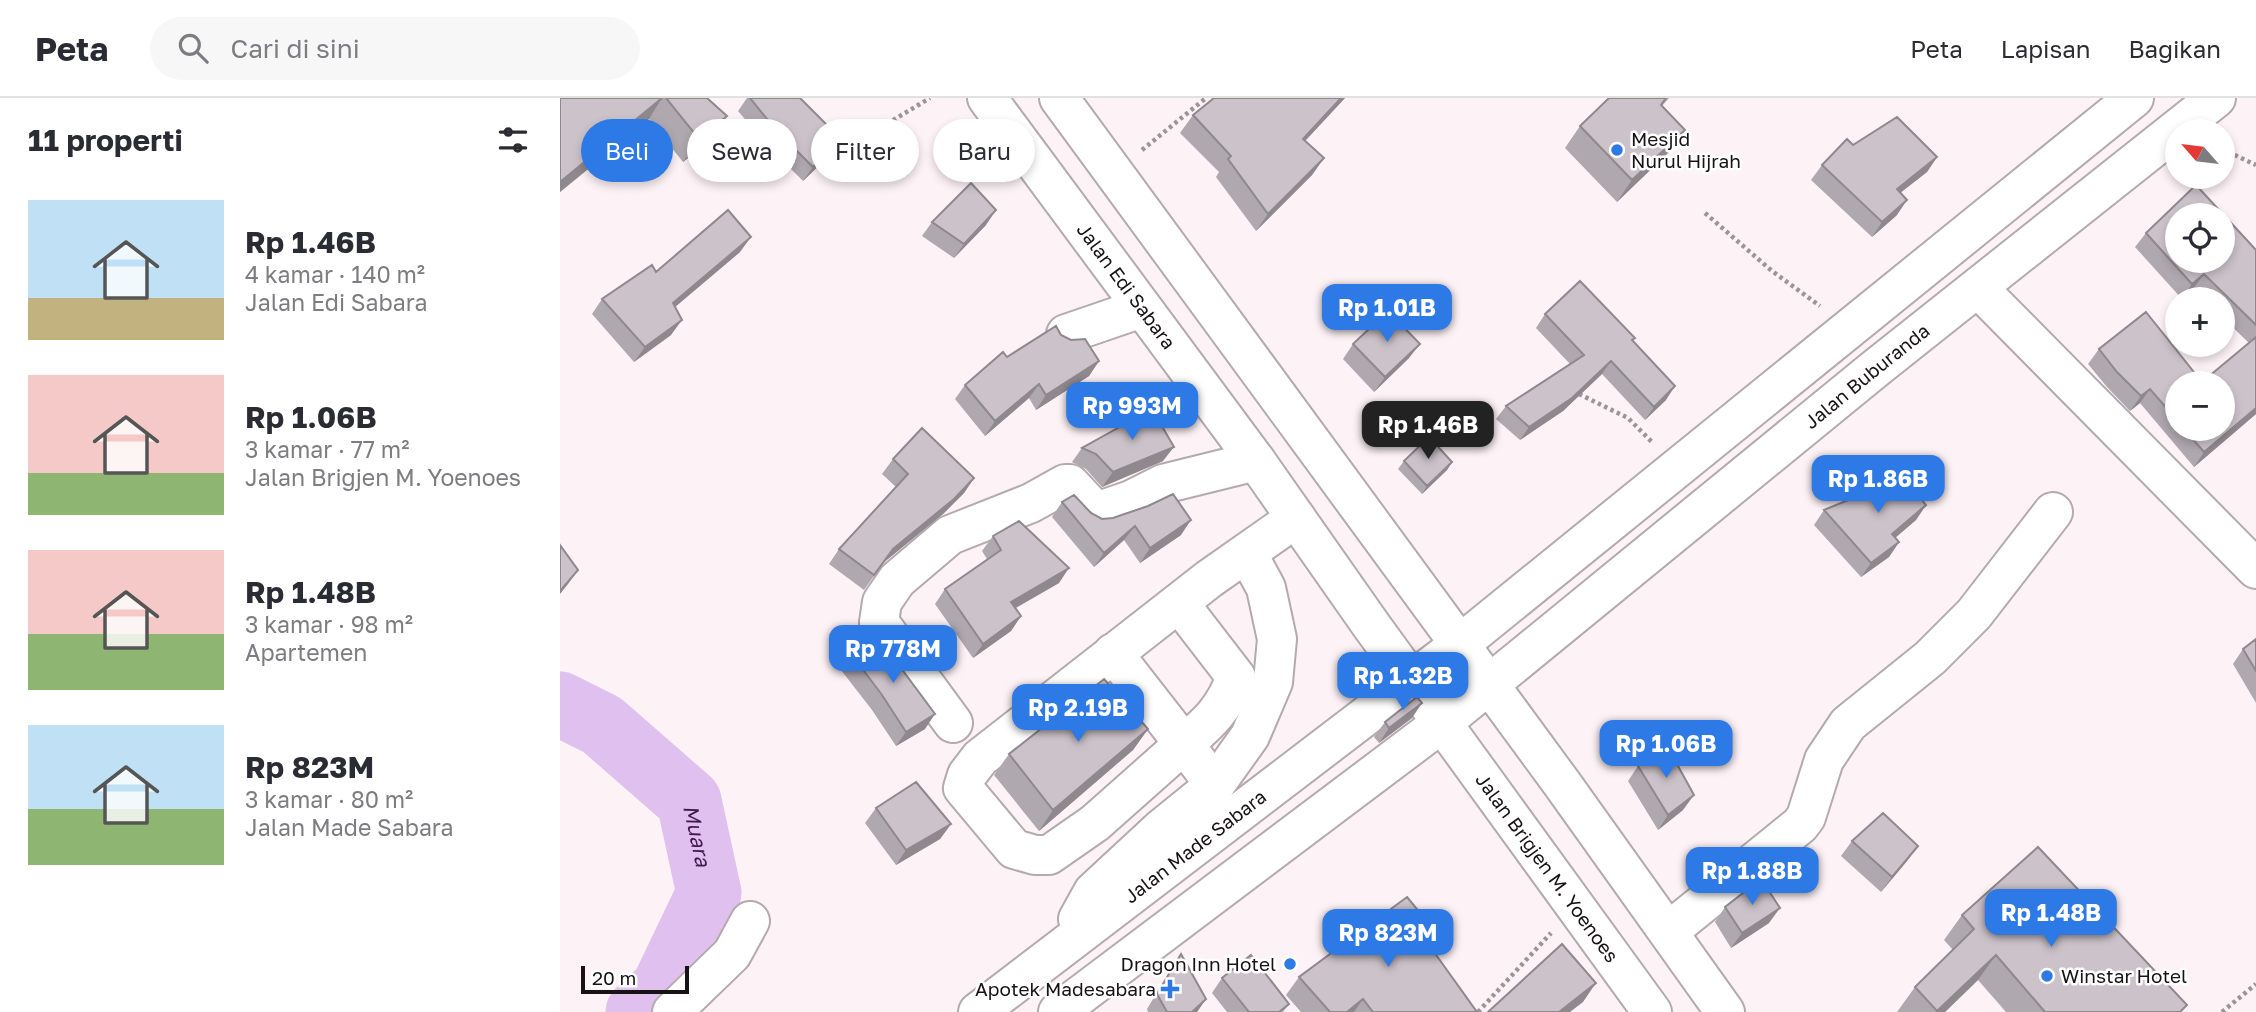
<!DOCTYPE html>
<html lang="id">
<head>
<meta charset="utf-8">
<style>
  :root { --surface:#fff; --page:#f7f7f7; --text:#2b2b33; --muted:#7c7c81; --line:#e1e1e2; --accent:#2d79e5 }
  body { margin:0; font-family:"Golos Text",sans-serif; background:var(--page); color:var(--text); height:100vh; display:flex; flex-direction:column; font-size:26px; white-space:nowrap }
  * { box-sizing:border-box; margin:0 }
  p { font-size:23px; color:var(--muted) }
  .icon { flex:none; width:38px; height:38px; fill:none; stroke:currentColor; stroke-width:2; stroke-linecap:round; stroke-linejoin:round }
  .map { position:relative; flex:1; overflow:hidden }
  .sheet { display:flex; flex-direction:column; background:var(--surface); width:560px }
  .sheet>* { flex:none }
  .guide { position:absolute; left:21px; top:21px; width:665px; height:63px; display:flex; gap:14px }
  .needle { width:46px; rotate:298deg }
  .fabs { position:absolute; left:1605px; top:21px; display:grid; gap:14px }
  .fabs a { display:grid; place-items:center; width:70px; height:70px; border-radius:50%; background:var(--surface); box-shadow:0 4px 10px #0003; font-size:35px }
  .scale { position:absolute; left:21px; bottom:18px; width:108px; box-sizing:border-box; padding-left:7px; border:4px solid #171314; border-top:0; font-size:19px; line-height:24px; white-space:nowrap; color:#171314; -webkit-text-stroke:5px #fff; paint-order:stroke }
  .price { position:absolute; translate:-50% -60px; padding:0 16px; border-radius:14px; background:var(--accent); color:#fff; font-size:23px; line-height:46px; filter:drop-shadow(0 2px 4px #0008) }
  .price::after { content:''; position:absolute; left:50%; top:42px; width:21px; height:16px; margin-left:-10px; background:inherit; clip-path:polygon(0 0,100% 0,50% 100%) }
  .price.selected { background:#222; color:#fff }
  ul { padding:0; list-style:none }
  li { display:flex; align-items:center; gap:21px; height:175px; padding:0 28px }
  li span { display:grid; place-items:center; flex:none; width:196px; height:140px; border-radius:0px; color:#555 }
  li>.icon { margin-inline-start:auto }
  span .icon { width:84px; height:84px; fill:#fffc; stroke-width:1 }
  li b { font-size:30px }
  h2 { display:flex; justify-content:space-between; align-items:center; height:84px; padding:0 28px; font-size:30px }
  .chip { padding:0 24px; border-radius:32px; background:var(--surface); box-shadow:0 4px 10px #0003; font-size:24px; line-height:63px }
  .chip.selected { background:var(--accent); color:#fff }
  header { display:flex; align-items:center; gap:42px; box-sizing:border-box; height:98px; padding:0 35px; background:var(--surface); border-bottom:2px solid var(--line) }
  header strong { font-size:33px }
  nav { display:flex; gap:38px; margin-inline-start:auto; font-size:24px }
  .search { width:490px; height:63px; background:var(--page); display:flex; align-items:center; gap:18px; box-sizing:border-box; padding:0 24px; border-radius:38px; color:var(--muted); font-size:26px }
  main { display:flex; flex:1; min-height:0 }
  .map>svg:first-child { display:block }
  .lines { fill:none; stroke-linecap:round; stroke-linejoin:round }
  .river { stroke:#e0c0ee; stroke-width:65 }
  .minor-casing { stroke:#b4aaad; stroke-width:42 }
  .major-casing { stroke:#b4aaad; stroke-width:42 }
  .path { stroke:#9c9497; stroke-width:4.5; stroke-dasharray:3.5 3.5; stroke-linecap:butt }
  .minor { stroke:#fff; stroke-width:38 }
  .major { stroke:#fff; stroke-width:38 }
  .wall { fill:#afa8ae; fill-rule:evenodd }
  .shaded-wall { fill:#8f888d }
  .building { fill:#ccc3ca; stroke:#8f888d; stroke-width:2; fill-rule:evenodd }
  .poi-dot { fill:#2d79e5; stroke:#fff; stroke-width:2.5 }
  .labels { text-anchor:middle; stroke-width:5; stroke-linejoin:round; paint-order:stroke }
  .poi-label { font-size:19px; fill:#171314; stroke:#fff; text-anchor:start }
  .street-label { font-size:19px; fill:#171314; stroke:#fff }
  .water-label { font-size:21px; font-style:italic; fill:#40194f; stroke:#fff }
</style>
</head>
<body>
<header>
<strong>Peta</strong>
<div class="search"><svg class="icon" aria-label="search" viewBox="0 0 24 24"><circle cx="10" cy="10" r="6"/><path d="M15 15l6 6"/></svg>Cari di sini</div>
<nav><a>Peta</a><a>Lapisan</a><a>Bagikan</a></nav>
</header>
<main>
<section class="sheet">
<h2>11 properti<svg class="icon" aria-label="filters" viewBox="0 0 24 24"><path d="M4 7h16M4 17h16"/><circle cx="9" cy="7" r="2"/><circle cx="15" cy="17" r="2"/></svg></h2>
<ul>
<li><span style="background:linear-gradient(#bfe0f5 70%,#c2b280 0)"><svg class="icon" aria-label="home" viewBox="0 0 24 24"><path d="M3 11l9-7 9 7M6 9v11h12V9"/></svg></span><div><b>Rp 1.46B</b><p>4 kamar · 140 m²</p><p>Jalan Edi Sabara</p></div></li>
<li><span style="background:linear-gradient(#f6c9c9 70%,#8fb573 0)"><svg class="icon" aria-label="home" viewBox="0 0 24 24"><path d="M3 11l9-7 9 7M6 9v11h12V9"/></svg></span><div><b>Rp 1.06B</b><p>3 kamar · 77 m²</p><p>Jalan Brigjen M. Yoenoes</p></div></li>
<li><span style="background:linear-gradient(#f6c9c9 60%,#8fb573 0)"><svg class="icon" aria-label="home" viewBox="0 0 24 24"><path d="M3 11l9-7 9 7M6 9v11h12V9"/></svg></span><div><b>Rp 1.48B</b><p>3 kamar · 98 m²</p><p>Apartemen</p></div></li>
<li><span style="background:linear-gradient(#bfe0f5 60%,#8fb573 0)"><svg class="icon" aria-label="home" viewBox="0 0 24 24"><path d="M3 11l9-7 9 7M6 9v11h12V9"/></svg></span><div><b>Rp 823M</b><p>3 kamar · 80 m²</p><p>Jalan Made Sabara</p></div></li>
</ul>
</section>
<div class="map">
<svg width="1696" height="914" viewBox="0 0 1696 914">
  <rect width="100%" height="100%" fill="#fdf2f6"/>
  <g class="lines">
    <path class="river" id="s1" d="M0,606L42,627L129,703L149,795L103,891L78,914"/>
    <g class="minor-casing">
      <g id="minor">
        <path d="M1418,190L1696,471"/>
        <path d="M506,236L582,210"/>
        <path d="M553,555L624,646C650,624 664,611 676,579L619,505"/>
        <path d="M393,625L319,524L322,504L337,482L390,437L471,405L505,386H510L536,414L571,402L603,386L696,363"/>
        <path d="M655,687L624,646L535,725L489,757H475L454,751L403,690L407,677L420,660L649,481L736,420"/>
        <path d="M518,821L533,794L602,730L655,687L690,638L713,584L717,541L706,490L687,455"/>
        <path d="M1109,833L1240,727L1246,719L1264,662L1288,626L1370,560L1414,516L1493,414"/>
        <path d="M112,914L172,856L190,823"/>
        <path id="s2" d="M418,914L900,546L1574,0"/>
        <path id="s3" d="M498,914L883,624L1316,270L1656,0"/>
      </g>
    </g>
    <g class="major-casing">
      <g id="major">
        <path id="s4" d="M427,0L696,363L811,527L1092,914"/>
        <path d="M499,0L1003,687L1165,914"/>
      </g>
    </g>
    <path class="path" d="M285,51L370,0
      M1662,51L1696,67
      M582,52L646,0
      M1145,115L1212,173L1260,208
      M1019,296L1068,320L1092,344
      M918,914L991,835
      M1662,914L1696,886"/>
    <use href="#minor" class="minor"/>
    <use href="#major" class="major"/>
  </g>
  <path class="wall" d="M0,0H147L167,18L152,41L123,64L89,21L0,94Z
    M187,0H240L271,56L243,83L205,45L178,13Z
    M785,0L745,43L764,60L752,77L696,133L656,79L659,74L620,35L633,17Z
    M1049,0H1109L1102,8L1125,32L1109,54L1057,104L1005,50L1020,28Z
    M1293,47L1377,59L1367,74L1340,95L1337,117L1312,139L1251,82L1262,67Z
    M372,124L426,127L394,160L362,138Z
    M1586,135L1696,152V316L1634,369L1580,305L1570,313L1547,289L1528,266L1539,251L1642,284L1689,245L1662,219V201H1644L1633,191L1622,201L1575,149ZM1617,285L1662,331H1617Z
    M180,154L115,209L111,237L74,264L32,216L42,201L96,174Z
    M985,216L1075,240L1073,243L1106,302L1085,322L1042,276L1003,313L960,342L936,321L946,308L1010,266L976,230Z
    M501,237L539,263L529,278L476,312L469,300L425,338L395,301L405,287L447,259Z
    M793,246L849,260L814,294L783,261Z
    M522,350L603,363L542,389L526,371L512,364Z
    M333,361L414,380L404,395L383,416L323,465L304,492L269,466L279,451L336,389L322,376Z
    M844,363L892,364L887,372L862,396L838,371Z
    M502,404L542,421L621,437L580,465L564,442L534,469L492,419Z
    M1366,407L1356,422L1335,440L1339,444L1329,459L1301,479L1254,427L1264,412Z
    M433,438L499,485L456,510L461,518L451,533L413,560L375,506L385,491L427,461L422,453Z
    M1696,541V605L1673,566L1683,551Z
    M292,557L365,631L336,648L312,612L281,572Z
    M852,620L819,645L814,639L825,624Z
    M588,631L573,652L479,733L434,677L449,656Z
    M1078,668L1123,712L1098,732L1068,683Z
    M316,710L391,726L380,741L336,767L305,725Z
    M1292,743L1347,763L1321,794L1281,758Z
    M1165,809L1209,825L1171,850L1155,824Z
    M1402,817L1622,914H1446L1418,882L1385,914H1337L1355,889L1393,852L1384,842Z
    M871,850L917,914H741L726,897L739,879Z
    M621,856L646,901L637,914H588L587,911L611,871Z
    M662,880L729,906L723,914H667L652,895Z"/>
  <path class="shaded-wall" d="M102,0L89,21L0,94V84Z
    M781,0H785L731,58L743,41Z
    M167,18L152,41L123,64L139,41Z
    M1125,32L1109,54L1057,104L1072,82Z
    M281,41L271,56L243,83L253,69Z
    M1377,59L1367,74L1326,106L1337,91Z
    M764,60L752,77L696,133L708,116Z
    M1347,102L1337,117L1312,139L1322,124Z
    M436,112L426,127L394,160L404,146Z
    M191,139L180,154L102,220L113,205Z
    M1644,176L1633,191L1622,201L1632,186Z
    M122,222L111,237L74,264L85,249Z
    M860,246L849,260L814,294L825,279Z
    M539,263L529,278L476,312L486,297Z
    M1051,263L1042,276L1003,313L960,342L969,329Z
    M479,286L469,300L425,338L435,323Z
    M1115,288L1106,302L1085,322L1094,309Z
    M1590,291L1580,305L1570,313L1581,298Z
    M1696,310V316L1634,369L1644,354Z
    M614,349L603,363L542,389L553,374Z
    M892,364L887,372L862,396L867,388Z
    M414,380L404,395L383,416L323,465L304,492L333,451Z
    M1366,407L1356,422L1322,451L1332,436Z
    M631,422L621,437L580,465L590,450Z
    M575,428L564,442L534,469L544,455Z
    M1339,444L1329,459L1301,479L1311,465Z
    M509,470L499,485L441,518L451,504Z
    M18,472L8,486L0,496V493Z
    M461,518L451,533L413,560L423,546Z
    M862,605L852,620L819,645L829,630Z
    M375,616L365,631L336,648L346,634Z
    M588,631L573,652L479,733L493,712Z
    M1134,697L1123,712L1098,732L1108,717Z
    M391,726L380,741L336,767L346,752Z
    M1358,748L1347,763L1321,794L1332,779Z
    M1220,810L1209,825L1171,850L1182,835Z
    M879,838L866,857L869,847Z
    M1436,857L1418,882L1385,914H1376Z
    M1036,885L1023,904L1010,914H999Z
    M646,901L637,914H632Z
    M803,901L794,914H787Z"/>
  <path class="building" d="M0,0H102L0,84Z
    M106,0H147L167,18L139,41Z
    M190,0H240L281,41L253,69L215,31Z
    M654,0H781L743,41L764,60L708,116L668,61L671,58L633,17Z
    M1049,0H1106L1101,7L1125,32L1072,82L1020,28Z
    M1337,19L1377,59L1337,91L1347,102L1322,124L1262,67L1287,41L1293,47Z
    M411,85L436,112L404,146L372,124Z
    M1636,87L1696,152V227L1644,176L1632,186L1586,135ZM1617,117H1662V163H1617Z
    M168,112L191,139L113,205L122,222L85,249L42,201L92,167L96,174Z
    M1020,183L1075,240L1072,242L1115,288L1094,309L1051,263L1012,300L969,329L946,308L1024,257L985,216Z
    M828,213L860,246L825,279L793,246Z
    M1586,214L1642,284L1696,239V310L1644,354L1624,331H1662V285H1617V322L1590,291L1581,298L1557,274L1539,251Z
    M496,228L501,237L511,242L525,241L539,263L486,297L479,286L435,323L405,287L443,254L447,259Z
    M592,311L614,349L553,374L536,356L522,350Z
    M362,330L414,380L394,401L333,451L314,477L279,451L348,376L333,361Z
    M869,339L892,364L867,388L844,363Z
    M1336,370L1366,407L1332,436L1339,444L1311,465L1264,412L1308,394Z
    M613,396L631,422L590,450L575,428L544,455L502,404L514,397L531,415L542,421L553,420L588,408Z
    M459,423L509,470L451,504L461,518L423,546L385,491L441,452L433,438Z
    M0,447L18,472L0,493Z
    M318,539L375,616L346,634L322,597L292,557Z
    M1696,541V573L1683,551Z
    M544,581L588,631L493,712L449,656Z
    M857,599L862,605L829,630L825,624Z
    M1107,648L1134,697L1108,717L1078,668Z
    M356,684L391,726L346,752L316,710Z
    M1323,715L1358,748L1332,779L1292,743Z
    M1478,749L1627,907L1620,914H1485L1436,857L1377,913L1355,889L1414,831L1402,817Z
    M1201,781L1220,810L1182,835L1165,809Z
    M847,799L879,838L869,847L917,914H813L803,901L787,914H770L739,879Z
    M1002,846L1036,885L999,914H928Z
    M621,856L646,901L632,914H607L597,896Z
    M691,857L729,906L719,914H689L662,880Z"/>
  <g class="poi-dot">
    <circle cx="1057" cy="52" r="7"/>
    <circle cx="730" cy="866" r="7"/>
    <circle cx="1487" cy="878" r="7"/>
    <path d="M606.5 880.5h7v7h7v7h-7v7h-7v-7h-7v-7h7z"/>
  </g>
  <g class="labels">
    <g class="poi-label">
      <text x="1071" y="48">Mesjid<tspan x="1071" dy="22">Nurul Hijrah</tspan></text>
      <text x="716" y="873" text-anchor="end">Dragon Inn Hotel</text>
      <text x="1501" y="885">Winstar Hotel</text>
      <text x="596" y="898" text-anchor="end">Apotek Madesabara</text>
    </g>
    <g class="street-label">
      <text dy="7" stroke="none"><textPath href="#s4" startOffset="234">Jalan Edi Sabara</textPath></text>
      <text dy="7" stroke="none"><textPath href="#s3" startOffset="1029">Jalan Buburanda</textPath></text>
      <text dy="7" stroke="none"><textPath href="#s2" startOffset="273">Jalan Made Sabara</textPath></text>
      <text dy="7" stroke="none"><textPath href="#s4" startOffset="952">Jalan Brigjen M. Yoenoes</textPath></text>
    </g>
    <g class="water-label">
      <text dy="7" stroke="none"><textPath href="#s1" startOffset="198">Muara</textPath></text>
    </g>
  </g>
</svg>
<div class="fabs">
<a><svg class="needle" viewBox="-14 -14 28 28"><path d="M0-13l5 13h-10z" fill="#e53935"/><path d="M0 13l5-13h-10z" fill="#7c7c81"/></svg></a>
<a><svg class="icon" aria-label="locate" viewBox="0 0 24 24"><circle cx="12" cy="12" r="6"/><path d="M12 2v4M12 18v4M2 12h4M18 12h4"/></svg></a>
<a>+</a>
<a>−</a>
</div>
<div class="scale">20 m</div>
<b class="price" style="left:827px;top:246px">Rp 1.01B</b>
<b class="price" style="left:572px;top:344px">Rp 993M</b>
<b class="price selected" style="left:868px;top:363px">Rp 1.46B</b>
<b class="price" style="left:1318px;top:417px">Rp 1.86B</b>
<b class="price" style="left:333px;top:587px">Rp 778M</b>
<b class="price" style="left:843px;top:614px">Rp 1.32B</b>
<b class="price" style="left:518px;top:646px">Rp 2.19B</b>
<b class="price" style="left:1106px;top:682px">Rp 1.06B</b>
<b class="price" style="left:1192px;top:809px">Rp 1.88B</b>
<b class="price" style="left:1491px;top:851px">Rp 1.48B</b>
<b class="price" style="left:828px;top:871px">Rp 823M</b>
<div class="guide">
<a class="chip selected">Beli</a>
<a class="chip">Sewa</a>
<a class="chip">Filter</a>
<a class="chip">Baru</a>
</div>
</div>
</main>
</body>
</html>
